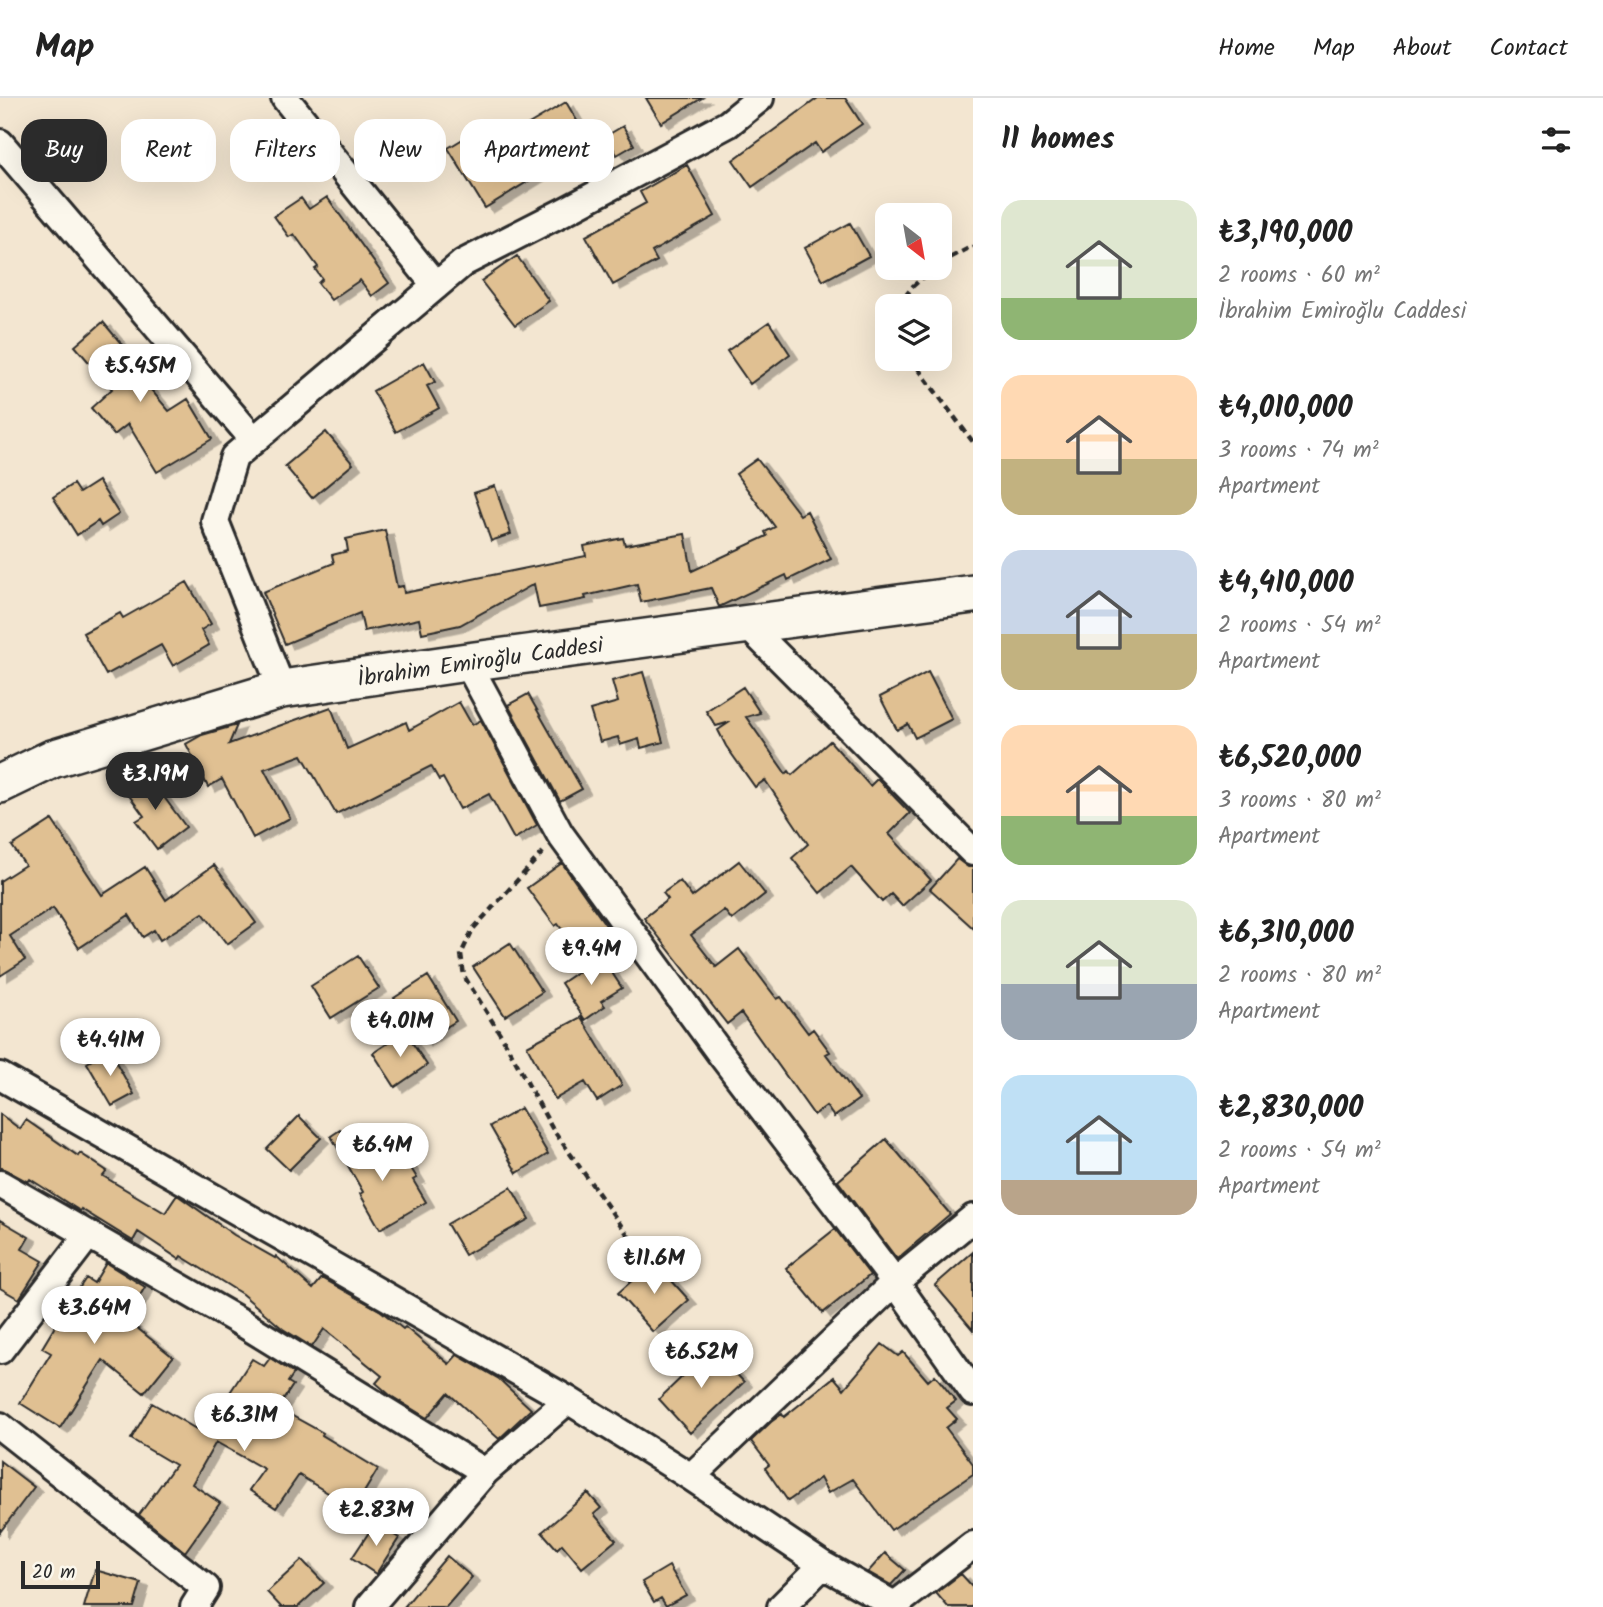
<!DOCTYPE html>
<html lang="en">
<head>
<meta charset="utf-8">
<style>
  :root { --surface:#fff; --page:#f2f2f2; --text:#222; --muted:#767676; --line:#e0e0e0; --accent:#2b2b2b }
  body { margin:0; font-family:Kalam,sans-serif; background:var(--page); color:var(--text); height:100vh; display:flex; flex-direction:column; font-size:26px; white-space:nowrap }
  * { box-sizing:border-box; margin:0 }
  p { font-size:23px; color:var(--muted) }
  .icon { flex:none; width:38px; height:38px; fill:none; stroke:currentColor; stroke-width:2; stroke-linecap:round; stroke-linejoin:round }
  .map { position:relative; flex:1; overflow:hidden }
  .panel { display:flex; flex-direction:column; background:var(--surface); width:630px }
  .panel>* { flex:none }
  .guide { position:absolute; left:21px; top:21px; width:665px; height:63px; display:flex; gap:14px }
  .needle { width:46px; rotate:149deg }
  .fabs { position:absolute; left:875px; top:105px; display:grid; gap:14px }
  .fabs a { display:grid; place-items:center; width:77px; height:77px; border-radius:14px; background:var(--surface); box-shadow:0 7px 28px #0002; font-size:35px }
  .scale { position:absolute; left:21px; bottom:18px; width:79px; box-sizing:border-box; padding-left:7px; border:4px solid #2b2b2b; border-top:0; font-size:19px; line-height:24px; white-space:nowrap; color:#2b2b2b; -webkit-text-stroke:5px #fbf7ec; paint-order:stroke }
  .price { position:absolute; translate:-50% -60px; padding:0 16px; border-radius:24px; background:#fff; color:#222; font-size:23px; line-height:46px; filter:drop-shadow(0 2px 4px #0008) }
  .price::after { content:''; position:absolute; left:50%; top:42px; width:21px; height:16px; margin-left:-10px; background:inherit; clip-path:polygon(0 0,100% 0,50% 100%) }
  .price.on { background:var(--accent); color:#fff }
  ul { padding:0; list-style:none }
  li { display:flex; align-items:center; gap:21px; height:175px; padding:0 28px }
  li span { display:grid; place-items:center; flex:none; width:196px; height:140px; border-radius:21px; color:#555 }
  li>.icon { margin-inline-start:auto }
  span .icon { width:84px; height:84px; fill:#fffc; stroke-width:1 }
  li b { font-size:30px }
  h2 { display:flex; justify-content:space-between; align-items:center; height:84px; padding:0 28px; font-size:30px }
  .tag { padding:0 24px; border-radius:21px; background:var(--surface); box-shadow:0 7px 28px #0002; font-size:24px; line-height:63px }
  .tag.on { background:var(--accent); color:#fff }
  header { display:flex; align-items:center; gap:42px; box-sizing:border-box; height:98px; padding:0 35px; background:var(--surface); border-bottom:2px solid var(--line) }
  header strong { font-size:33px }
  nav { display:flex; gap:38px; margin-inline-start:auto; font-size:24px }
  main { display:flex; flex:1; min-height:0 }
  .map>svg:first-child { display:block }
  .building { fill:#e0c092; stroke:#2b2b2b; stroke-width:2; filter:url(#shadow) }
  .lines { fill:none; stroke-linecap:round; stroke-linejoin:round }
  .street-casing { stroke:#2b2b2b; stroke-width:32 }
  .secondary-casing { stroke:#2b2b2b; stroke-width:42 }
  .path { stroke:#2b2b2b; stroke-width:4.5; stroke-dasharray:7 5; stroke-linecap:butt }
  .street { stroke:#fbf7ec; stroke-width:26 }
  .secondary { stroke:#fbf7ec; stroke-width:37 }
  .labels { text-anchor:middle; stroke-width:5; stroke-linejoin:round; paint-order:stroke }
  .street-label { font-size:23px; fill:#2b2b2b; stroke:#fbf7ec }
</style>
</head>
<body>
<header>
<strong>Map</strong>
<nav><a>Home</a><a>Map</a><a>About</a><a>Contact</a></nav>
</header>
<main>
<div class="map">
<svg width="973" height="1509" viewBox="0 0 973 1509">
  <defs>
    <filter id="shadow"><feDropShadow dx="8" dy="4.5" stdDeviation="0" flood-color="#0004"/></filter>
  </defs>
  <rect width="100%" height="100%" fill="#f3e6d1"/>
  <filter id="ink" filterUnits="userSpaceOnUse"><feTurbulence type="fractalNoise" baseFrequency=".0143" numOctaves="2"/><feDisplacementMap in="SourceGraphic" scale="14" xChannelSelector="R" yChannelSelector="G"/><feConvolveMatrix kernelMatrix="1 2 1 2 8 2 1 2 1" color-interpolation-filters="sRGB"/></filter>
  <g filter="url(#ink)">
    <path class="building" d="M646,0H702L661,25Z
      M818,0H845L862,26L821,54L815,45L752,89L733,62Z
      M566,4L590,45L485,110L448,50L489,25L500,43Z
      M623,28L634,47L617,57L606,38Z
      M687,67L715,118L652,154L657,163L613,187L586,138L646,105L640,94Z
      M327,99L389,185L372,198L360,182L331,202L318,185L322,181L315,171L318,169L294,136L289,139L274,118L301,100L309,111Z
      M850,125L869,158L823,183L805,150Z
      M517,158L549,203L515,227L481,183Z
      M103,224L135,262L129,266L169,313L188,301L212,341L157,374L128,326L114,337L91,310L112,291L75,248Z
      M769,224L790,256L750,286L727,253Z
      M424,264L435,284L427,288L439,310L396,334L373,293Z
      M326,334L353,366L312,400L285,368Z
      M757,361L800,417L807,413L831,461L788,482L786,477L719,509L711,490L641,504L637,486L585,498L586,501L539,510L534,486L460,527L422,535L419,521L364,533L360,515L285,546L263,494L334,465L332,457L348,453L346,441L385,432L397,489L403,488L404,495L586,458L584,448L623,440L625,447L685,436L692,473L767,438L765,434L775,429L736,376Z
      M98,383L119,416L101,428L98,423L77,437L53,399L73,386L79,395Z
      M495,388L511,436L491,443L474,395Z
      M187,484L211,526L201,532L209,547L173,568L161,547L106,577L83,535L120,515L123,520Z
      M643,574L663,644L641,650L639,641L620,647L618,639L600,644L590,612L618,604L612,583Z
      M928,574L952,621L915,640L908,626L897,632L880,599Z
      M743,589L760,615L746,619L786,676L789,673L792,677L830,643L870,688L877,681L910,715L889,736L931,782L902,808L891,796L882,804L851,769L820,795L792,760L808,746L765,682L755,689L726,648L718,632L730,624L716,628L706,613Z
      M528,596L582,691L560,703L508,607Z
      M459,604L472,627L481,622L537,727L514,741L489,696L460,711L443,680L439,682L431,668L336,716L302,657L264,671L290,720L253,740L222,681L208,689L186,646L202,637L237,627L229,646L331,609L347,651L406,624L409,632Z
      M147,676L186,729L157,751L136,723L144,718L125,692Z
      M52,722L102,797L145,769L166,802L214,767L256,825L227,846L203,815L160,842L154,832L143,839L129,817L79,850L53,810L10,838L25,862L0,878V783L25,767L12,748Z
      M957,761L968,769H973V830L930,791Z
      M739,763L765,796L732,822L724,812L691,837L716,869L739,851L777,901L781,899L808,935L813,931L830,954L826,956L859,1001L834,1019L826,1008L814,1017L741,915L727,926L644,820L668,801L663,795L680,783L692,799Z
      M562,765L607,829L576,851L558,826L555,828L527,790Z
      M510,845L542,894L505,918L473,869Z
      M358,858L379,890L331,920L311,888Z
      M601,858L622,890L601,903L605,908L585,922L561,885Z
      M428,878L456,923L422,944L394,900Z
      M581,919L622,987L597,1003L585,984L555,1001L527,948Z
      M405,934L427,967L395,989L373,955Z
      M109,952L134,996L112,1008L87,965Z
      M521,1010L548,1056L517,1075L490,1028Z
      M0,1016L20,1031L26,1022L78,1058L80,1055L107,1073L103,1078L165,1115L177,1097L234,1137L275,1160L276,1158L313,1191L322,1180L381,1213L403,1231L405,1229L449,1266L457,1257L499,1281L531,1311L499,1341L448,1295L427,1320L391,1298L376,1285L382,1278L324,1231L312,1249L283,1231L242,1196L181,1158L179,1161L138,1134L133,1143L81,1111L80,1113L30,1081L28,1084L0,1069Z
      M299,1018L321,1040L289,1072L267,1051Z
      M340,1032L368,1066L393,1051L400,1063L405,1060L417,1080L413,1082L426,1104L380,1131L360,1096L363,1094L331,1038Z
      M886,1041L950,1116L897,1161L838,1083Z
      M511,1089L529,1121L465,1157L447,1126Z
      M0,1122L29,1139L22,1151L43,1163L19,1201L0,1190Z
      M835,1131L870,1177L823,1215L786,1170Z
      M973,1154V1232L935,1187Z
      M654,1163L689,1202L653,1234L618,1195Z
      M106,1165L145,1189L126,1221L173,1259L144,1295L103,1262L60,1330L20,1305L51,1255L42,1250L66,1210L86,1180L94,1185Z
      M882,1246L898,1258L903,1254L928,1283L935,1277L956,1303L947,1310L957,1321L946,1330L973,1366V1376L891,1432L853,1381L828,1395L820,1380L788,1403L765,1370L769,1367L751,1343L771,1324L782,1316L784,1319L834,1279L844,1291Z
      M712,1250L744,1284L690,1335L659,1301Z
      M270,1260L294,1275L288,1284L293,1287L278,1310L323,1335L322,1337L378,1371L354,1411L299,1377L276,1410L249,1392L264,1371L216,1344L192,1386L220,1405L185,1454L139,1417L175,1367L131,1341L152,1305L196,1331L213,1303L221,1308L252,1261L264,1268Z
      M0,1363L34,1389L0,1434Z
      M588,1395L601,1410L594,1416L616,1442L582,1470L562,1446L557,1451L542,1434Z
      M375,1425L399,1440L376,1476L352,1460Z
      M885,1455L905,1472L891,1487L868,1474Z
      M447,1458L472,1479L446,1509H404Z
      M302,1462L324,1485L298,1509H281L267,1494Z
      M669,1468L686,1497L666,1508L661,1500L654,1504L642,1484Z
      M95,1472L141,1485L134,1509H84Z
      M961,1476L973,1489V1509H948L936,1495Z"/>
    <g class="lines">
      <g class="street-casing">
        <path id="street" d="M285,0L436,188
          M0,45L254,342
          M747,527L973,754
          M467,564L560,736L720,955L895,1184L973,1294
          M282,591L215,423L234,359L463,165L567,112L728,26L760,0
          M0,978L568,1302L691,1379
          M0,1086L244,1226L485,1374
          M0,1252L89,1136
          M0,1328L206,1490L194,1509
          M895,1507L973,1447
          M369,1509L485,1374L568,1302
          M781,1509L823,1467
          M898,1509L823,1467L691,1379L895,1184L973,1120"/>
      </g>
      <g class="secondary-casing">
        <path id="secondary" d="M0,686L52,661L282,591L467,564L973,496"/>
      </g>
      <path class="path" d="M940,165L973,148
        M898,208L913,188L934,170
        M911,261L973,344
        M543,754L473,831L461,856L464,878L504,942L552,1030L630,1140"/>
      <use href="#street" class="street"/>
      <use href="#secondary" class="secondary"/>
    </g>
  </g>
  <g class="labels">
    <g class="street-label">
      <text transform="translate(480 563) rotate(-8)" y="8">İbrahim Emiroğlu Caddesi</text>
    </g>
  </g>
</svg>
<div class="fabs">
<a><svg class="needle" viewBox="-14 -14 28 28"><path d="M0-13l5 13h-10z" fill="#e53935"/><path d="M0 13l5-13h-10z" fill="#767676"/></svg></a>
<a><svg class="icon" aria-label="layers" viewBox="0 0 24 24"><path d="M12 4l9 5-9 5-9-5zM3 14l9 5 9-5"/></svg></a>
</div>
<div class="scale">20 m</div>
<b class="price" style="left:140px;top:306px">₺5.45M</b>
<b class="price on" style="left:155px;top:714px">₺3.19M</b>
<b class="price" style="left:591px;top:889px">₺9.4M</b>
<b class="price" style="left:400px;top:961px">₺4.01M</b>
<b class="price" style="left:110px;top:980px">₺4.41M</b>
<b class="price" style="left:382px;top:1085px">₺6.4M</b>
<b class="price" style="left:654px;top:1198px">₺11.6M</b>
<b class="price" style="left:94px;top:1248px">₺3.64M</b>
<b class="price" style="left:701px;top:1292px">₺6.52M</b>
<b class="price" style="left:244px;top:1355px">₺6.31M</b>
<b class="price" style="left:376px;top:1450px">₺2.83M</b>
<div class="guide">
<a class="tag on">Buy</a>
<a class="tag">Rent</a>
<a class="tag">Filters</a>
<a class="tag">New</a>
<a class="tag">Apartment</a>
</div>
</div>
<section class="panel">
<h2>11 homes<svg class="icon" aria-label="filters" viewBox="0 0 24 24"><path d="M4 7h16M4 17h16"/><circle cx="9" cy="7" r="2"/><circle cx="15" cy="17" r="2"/></svg></h2>
<ul>
<li><span style="background:linear-gradient(#dfe7d0 70%,#8fb573 0)"><svg class="icon" aria-label="home" viewBox="0 0 24 24"><path d="M3 11l9-7 9 7M6 9v11h12V9"/></svg></span><div><b>₺3,190,000</b><p>2 rooms · 60 m²</p><p>İbrahim Emiroğlu Caddesi</p></div></li>
<li><span style="background:linear-gradient(#ffd9b3 60%,#c2b280 0)"><svg class="icon" aria-label="home" viewBox="0 0 24 24"><path d="M3 11l9-7 9 7M6 9v11h12V9"/></svg></span><div><b>₺4,010,000</b><p>3 rooms · 74 m²</p><p>Apartment</p></div></li>
<li><span style="background:linear-gradient(#c9d6e8 60%,#c2b280 0)"><svg class="icon" aria-label="home" viewBox="0 0 24 24"><path d="M3 11l9-7 9 7M6 9v11h12V9"/></svg></span><div><b>₺4,410,000</b><p>2 rooms · 54 m²</p><p>Apartment</p></div></li>
<li><span style="background:linear-gradient(#ffd9b3 65%,#8fb573 0)"><svg class="icon" aria-label="home" viewBox="0 0 24 24"><path d="M3 11l9-7 9 7M6 9v11h12V9"/></svg></span><div><b>₺6,520,000</b><p>3 rooms · 80 m²</p><p>Apartment</p></div></li>
<li><span style="background:linear-gradient(#dfe7d0 60%,#9aa5b1 0)"><svg class="icon" aria-label="home" viewBox="0 0 24 24"><path d="M3 11l9-7 9 7M6 9v11h12V9"/></svg></span><div><b>₺6,310,000</b><p>2 rooms · 80 m²</p><p>Apartment</p></div></li>
<li><span style="background:linear-gradient(#bfe0f5 75%,#b9a48a 0)"><svg class="icon" aria-label="home" viewBox="0 0 24 24"><path d="M3 11l9-7 9 7M6 9v11h12V9"/></svg></span><div><b>₺2,830,000</b><p>2 rooms · 54 m²</p><p>Apartment</p></div></li>
</ul>
</section>
</main>
</body>
</html>
